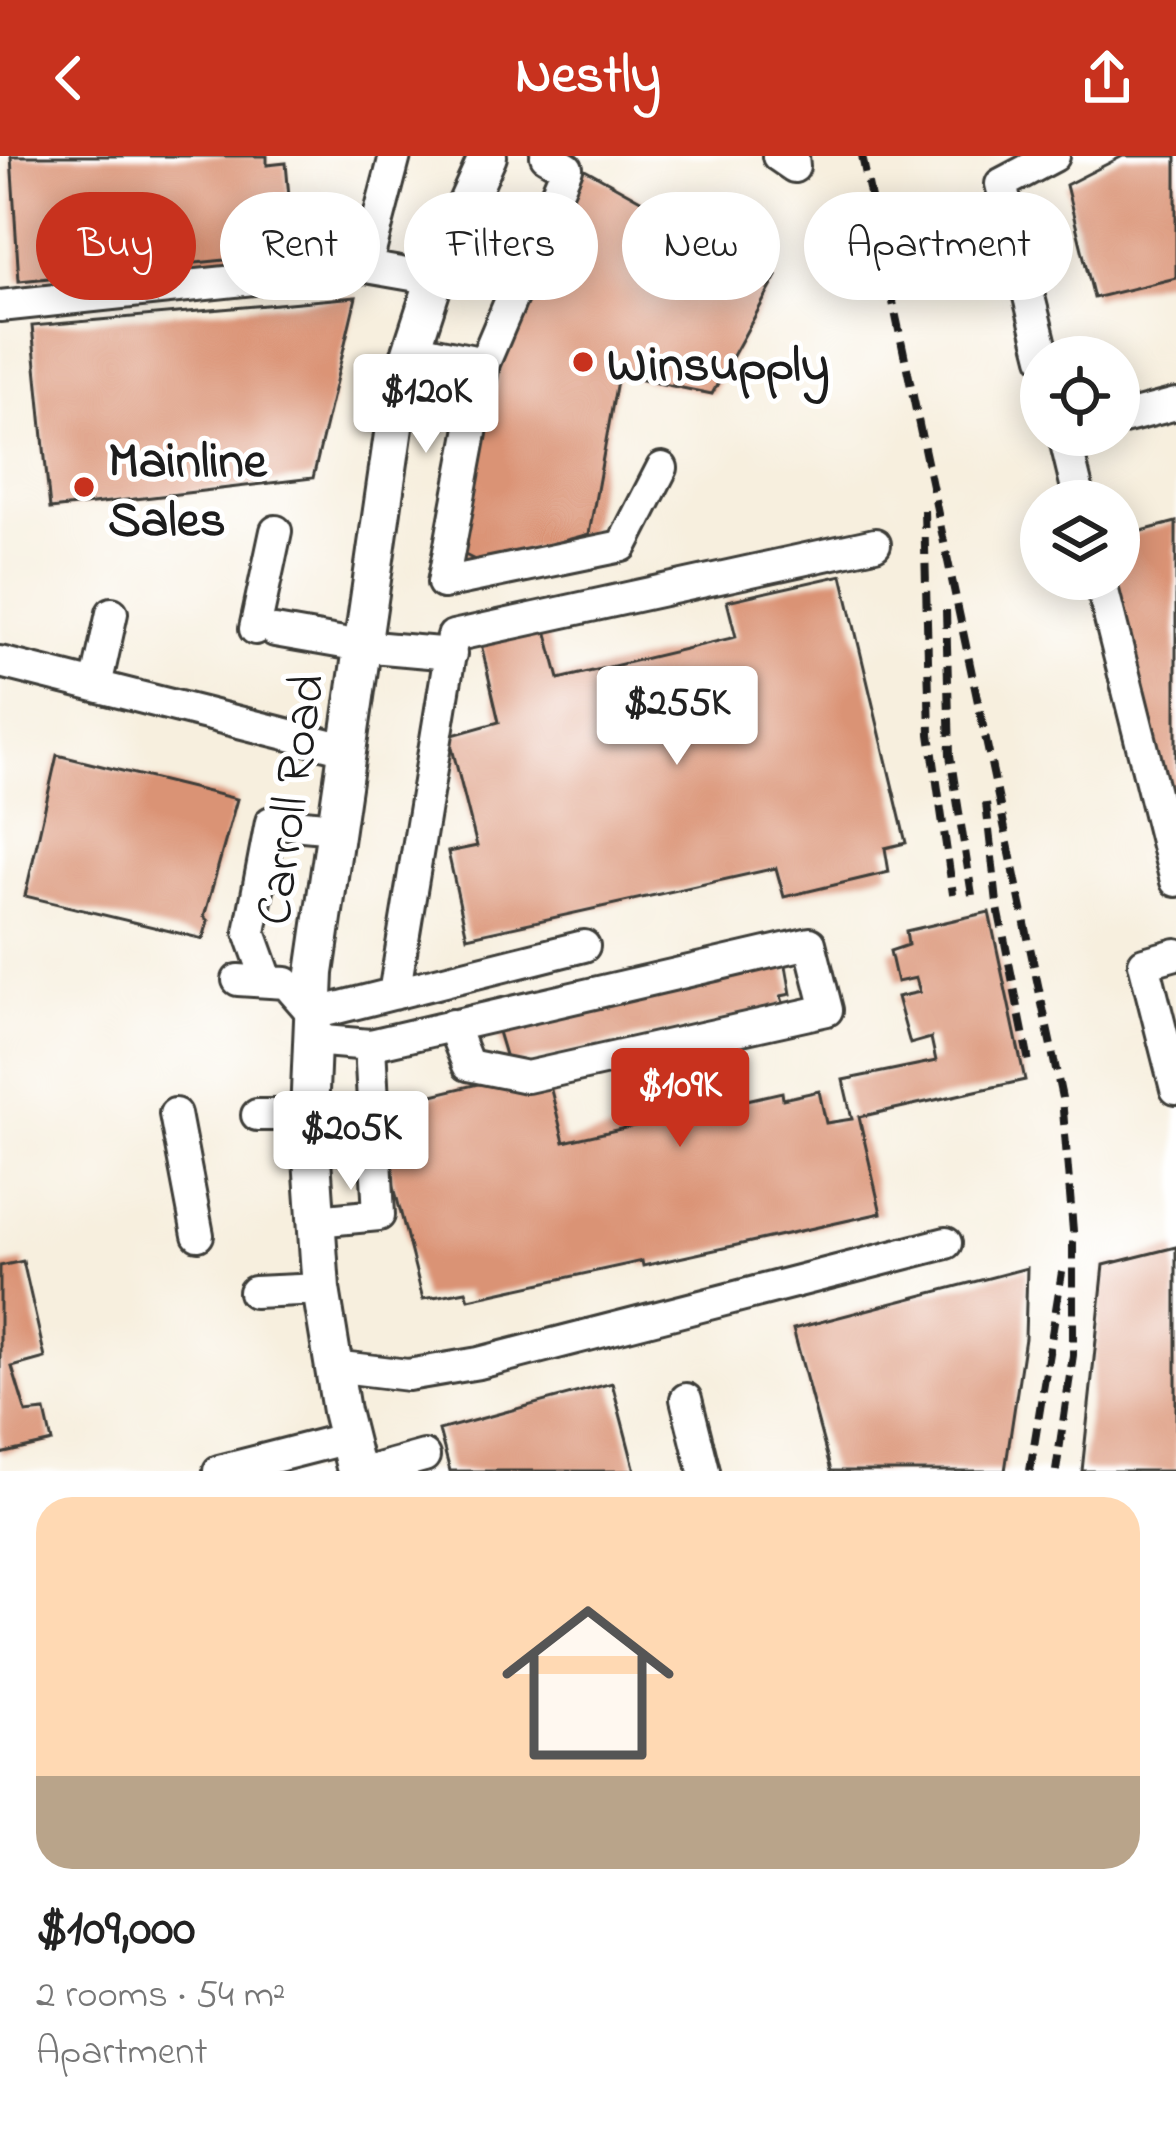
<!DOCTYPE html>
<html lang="en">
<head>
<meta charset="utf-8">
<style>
  :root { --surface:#fff; --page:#f6f6f6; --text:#222; --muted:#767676; --accent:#c8321e }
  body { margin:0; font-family:"Indie Flower",sans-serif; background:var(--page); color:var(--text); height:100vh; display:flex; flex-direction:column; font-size:45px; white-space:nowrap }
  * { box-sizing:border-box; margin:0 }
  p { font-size:39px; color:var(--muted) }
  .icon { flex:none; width:66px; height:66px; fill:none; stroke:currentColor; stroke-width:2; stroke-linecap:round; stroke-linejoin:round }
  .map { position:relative; height:1315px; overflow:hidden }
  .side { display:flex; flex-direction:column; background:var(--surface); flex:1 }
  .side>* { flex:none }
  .hud { position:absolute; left:36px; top:36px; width:1104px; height:108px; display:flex; gap:24px }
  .fabs { position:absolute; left:1020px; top:180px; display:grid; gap:24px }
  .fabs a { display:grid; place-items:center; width:120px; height:120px; border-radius:50%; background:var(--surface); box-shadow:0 6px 30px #0003; font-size:60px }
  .price { position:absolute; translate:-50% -102px; padding:0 27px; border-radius:12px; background:#fff; color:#222; font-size:39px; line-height:78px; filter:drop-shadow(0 3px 6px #0008) }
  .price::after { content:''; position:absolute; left:50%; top:72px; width:36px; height:27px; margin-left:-18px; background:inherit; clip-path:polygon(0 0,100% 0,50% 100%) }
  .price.active { background:var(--accent); color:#fff }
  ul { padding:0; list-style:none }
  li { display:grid; align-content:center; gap:24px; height:636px; padding:0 36px }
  li span { display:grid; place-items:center; height:372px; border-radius:36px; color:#555 }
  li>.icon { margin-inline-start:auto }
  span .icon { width:216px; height:216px; fill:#fffc; stroke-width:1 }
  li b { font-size:51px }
  .chip { padding:0 42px; border-radius:54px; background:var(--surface); box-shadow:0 6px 30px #0003; font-size:42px; line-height:108px }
  .chip.active { background:var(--accent); color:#fff }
  header { display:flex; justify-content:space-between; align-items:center; height:156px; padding:0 36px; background:var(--accent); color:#fff; font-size:54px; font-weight:700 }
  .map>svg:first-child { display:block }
  .building { fill:#da9375 }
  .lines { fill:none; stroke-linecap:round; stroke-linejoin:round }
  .minor-casing { stroke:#3d3c39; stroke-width:36 }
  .major-casing { stroke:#3d3c39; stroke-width:42 }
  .minor { stroke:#fff; stroke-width:30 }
  .major { stroke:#fff; stroke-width:36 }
  .rail { stroke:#1c1c1c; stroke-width:8; stroke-dasharray:18 9; stroke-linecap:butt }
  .poi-dot { fill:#c8321e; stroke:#fff; stroke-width:4.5 }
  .labels { text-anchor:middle; stroke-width:10; stroke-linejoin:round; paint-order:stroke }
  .poi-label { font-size:51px; font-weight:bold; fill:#1c1c1c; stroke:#fff; text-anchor:start }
  .street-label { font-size:51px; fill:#1c1c1c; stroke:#fff }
</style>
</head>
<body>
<header><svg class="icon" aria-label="back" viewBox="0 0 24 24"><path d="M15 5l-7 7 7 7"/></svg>Nestly<svg class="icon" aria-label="share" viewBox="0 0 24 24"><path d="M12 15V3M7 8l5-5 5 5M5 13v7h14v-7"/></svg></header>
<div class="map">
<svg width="1176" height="1315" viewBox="0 0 1176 1315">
  <rect width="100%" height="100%" fill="#fff"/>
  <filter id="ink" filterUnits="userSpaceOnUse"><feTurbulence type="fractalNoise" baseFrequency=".00833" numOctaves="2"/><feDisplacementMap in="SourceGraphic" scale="24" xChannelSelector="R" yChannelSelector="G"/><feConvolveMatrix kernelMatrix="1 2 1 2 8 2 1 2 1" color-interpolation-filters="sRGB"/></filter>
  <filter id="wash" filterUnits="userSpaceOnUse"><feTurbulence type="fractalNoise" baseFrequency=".004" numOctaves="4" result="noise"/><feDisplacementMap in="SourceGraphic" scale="48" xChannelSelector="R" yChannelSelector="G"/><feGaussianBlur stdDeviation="2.7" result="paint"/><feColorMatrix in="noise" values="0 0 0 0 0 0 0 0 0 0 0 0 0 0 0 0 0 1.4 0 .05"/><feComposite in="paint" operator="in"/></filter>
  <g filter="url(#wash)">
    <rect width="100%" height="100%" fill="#f7efde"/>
    <g id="blocks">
      <path class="building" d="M11,0H267V9L286,7L294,97L19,125Z
        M1123,0H1176V122L1094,142L1066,29Z
        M583,12L777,120L712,238L618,219L589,378L481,407L459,396L504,190Z
        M356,141L313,322L50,353L32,170Z
        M1176,366V671L1109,423H1119V381Z
        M842,419L906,687L885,692L889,716L784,741L776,712L467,781L448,696L477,690L449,580L499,566L481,488L545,470L559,523L736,481L727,445Z
        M57,599L237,643L204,761L208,765L203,783L25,740Z
        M989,756L1025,924L859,961L881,1057L643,1110L642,1105L469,1143L466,1135L423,1143L380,976L405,971L399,947L511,920L549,926L564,986L782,936L783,943L819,935L826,967L852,963L843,924L936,905L931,882L910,888L897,841L920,836L916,822L897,826L890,795L908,789L906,775Z
        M785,804L791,838L781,840L784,850L508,909L496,869Z
        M1176,1091V1315H1082L1104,1109Z
        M23,1105L45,1202L12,1211L26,1257L45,1255L52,1286L0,1298V1110Z
        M1027,1112L1025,1182L1005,1315H831L793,1173Z
        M612,1227L635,1315H450L439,1274Z"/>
    </g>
  </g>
  <g filter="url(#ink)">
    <use href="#blocks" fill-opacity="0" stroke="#3d3c39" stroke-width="3"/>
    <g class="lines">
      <g class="minor-casing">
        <path id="minor" d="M395,0L366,111L435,123
          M778,0L794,11L793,0
          M0,150L366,111
          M412,192L484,207L567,12L546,0
          M1044,201L1001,28L1054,0
          M484,207L443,427L622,390L662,312
          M1119,263L1176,248
          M1064,279L1080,345
          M1100,423L1176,725
          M255,473L276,375
          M275,475L361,490L451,498
          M0,506L346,593
          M96,530L112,457
          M1176,798L1144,807L1176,933
          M238,824L286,827L313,858L584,790
          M268,826L250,776L271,666L335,672
          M394,838L453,480L875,388
          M312,884L370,889L379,1059L316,1065
          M370,889L810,787L827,854L527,921L468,909L452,869
          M175,958L198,1079
          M257,959H309
          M254,1136L321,1133
          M333,1210L408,1219L479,1207L946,1087
          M686,1243L704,1315
          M219,1315L348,1282
          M370,1315L424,1300"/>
      </g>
      <g class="major-casing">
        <path id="major" d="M356,1315L341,1255L321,1133L309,959L315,817L400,230L441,104L488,0"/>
      </g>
      <use href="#minor" class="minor"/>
      <use href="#major" class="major"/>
      <path class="rail" d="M862,0L1062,942L1073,1075V1199L1056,1315
        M924,354L930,578L953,738
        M946,454L950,599L972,739
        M986,647L997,747L1030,911
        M1030,1315L1062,1116"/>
    </g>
  </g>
  <g class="poi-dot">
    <circle cx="583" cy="206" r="12"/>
    <circle cx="84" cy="331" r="12"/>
  </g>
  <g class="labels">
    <g class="poi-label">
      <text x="607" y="224">Winsupply</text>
      <text x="108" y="320">Mainline<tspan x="108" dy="59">Sales</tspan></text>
    </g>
    <g class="street-label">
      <text transform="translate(288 643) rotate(-82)" y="18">Carroll Road</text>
    </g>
  </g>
</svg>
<div class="fabs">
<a><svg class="icon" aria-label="locate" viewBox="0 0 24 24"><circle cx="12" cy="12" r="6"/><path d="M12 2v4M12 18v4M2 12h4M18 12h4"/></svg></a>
<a><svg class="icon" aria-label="layers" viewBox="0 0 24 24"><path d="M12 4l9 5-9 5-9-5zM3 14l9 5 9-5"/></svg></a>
</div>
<b class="price" style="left:426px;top:300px">$120K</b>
<b class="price" style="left:677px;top:612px">$255K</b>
<b class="price active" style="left:680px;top:994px">$109K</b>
<b class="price" style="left:351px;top:1037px">$205K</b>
<div class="hud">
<a class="chip active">Buy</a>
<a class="chip">Rent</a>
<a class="chip">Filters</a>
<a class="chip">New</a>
<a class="chip">Apartment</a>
</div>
</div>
<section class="side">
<ul>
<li><span style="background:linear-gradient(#ffd9b3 75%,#b9a48a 0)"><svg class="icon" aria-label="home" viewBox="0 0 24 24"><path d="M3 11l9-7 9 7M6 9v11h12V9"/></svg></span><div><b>$109,000</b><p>2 rooms · 54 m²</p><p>Apartment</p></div></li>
</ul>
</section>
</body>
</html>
